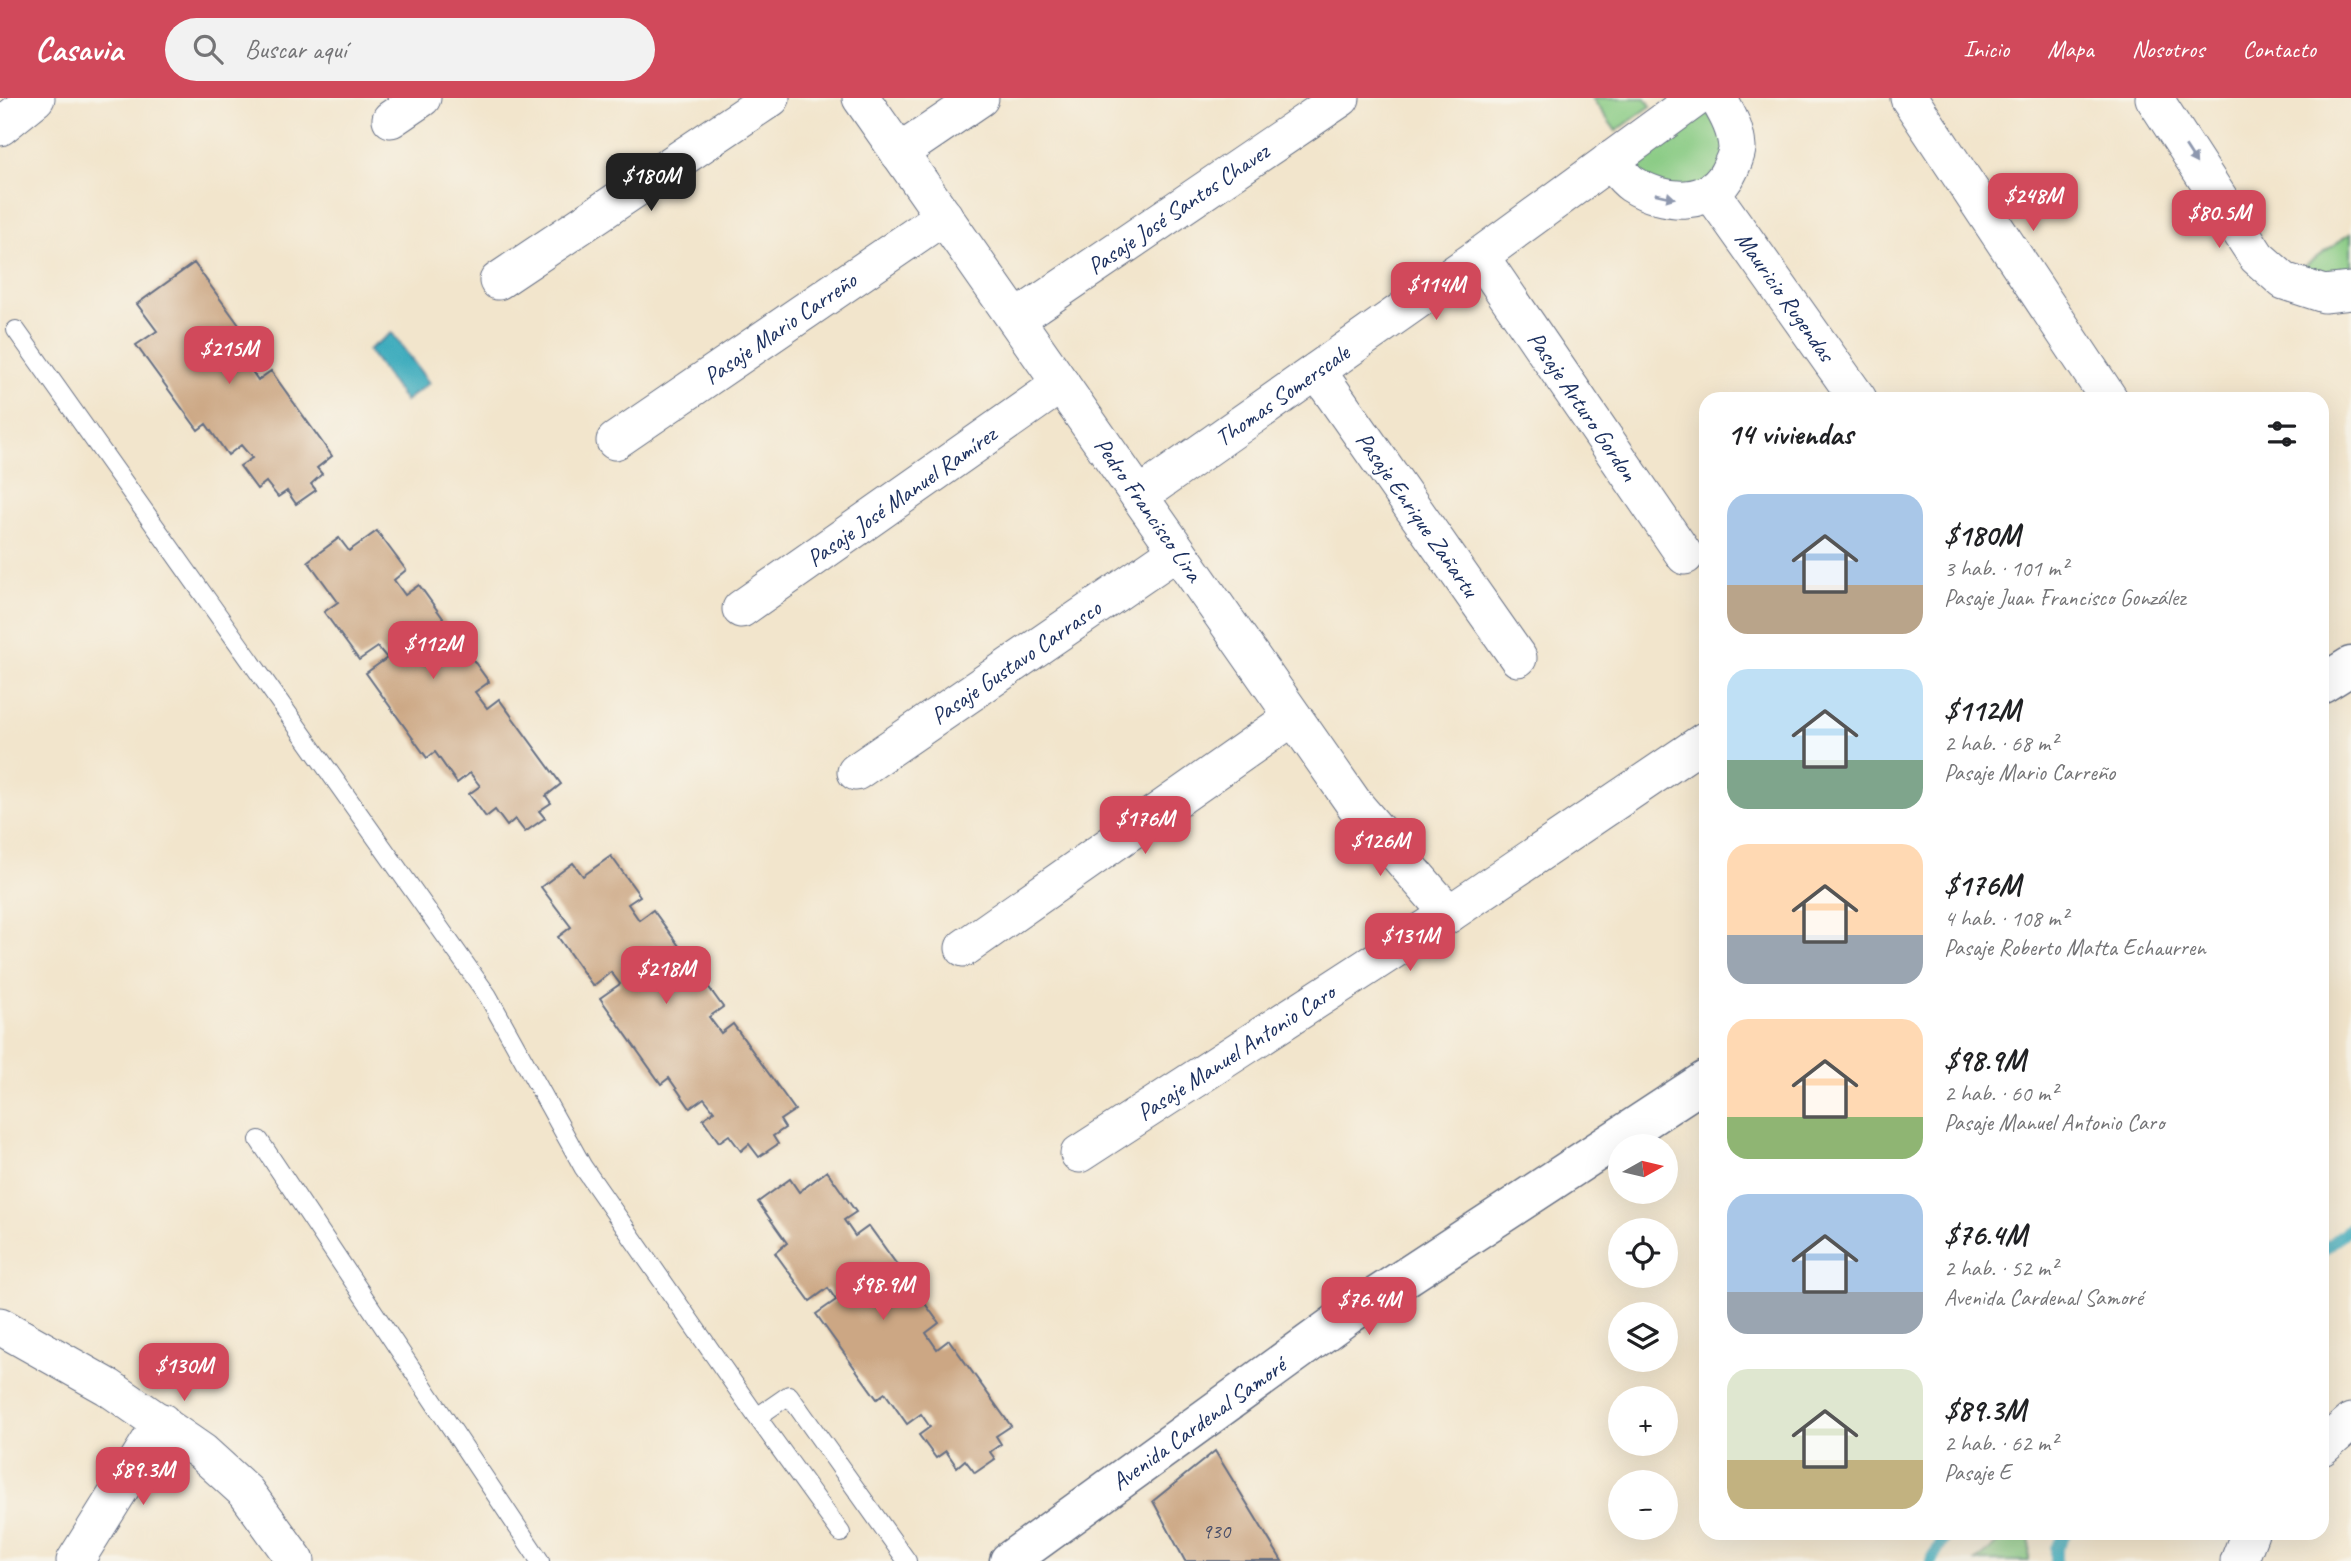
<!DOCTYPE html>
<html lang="es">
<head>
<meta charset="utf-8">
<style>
  :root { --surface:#fff; --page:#f2f2f2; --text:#202124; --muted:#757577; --accent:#d1495b }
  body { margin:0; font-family:Caveat,sans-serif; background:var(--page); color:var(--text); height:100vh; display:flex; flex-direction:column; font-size:26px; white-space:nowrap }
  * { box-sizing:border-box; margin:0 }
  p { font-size:23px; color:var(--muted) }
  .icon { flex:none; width:38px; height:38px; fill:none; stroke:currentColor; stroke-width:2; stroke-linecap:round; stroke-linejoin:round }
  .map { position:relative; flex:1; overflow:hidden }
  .sheet { position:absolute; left:1699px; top:294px; width:630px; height:1148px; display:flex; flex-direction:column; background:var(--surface); border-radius:21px; box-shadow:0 7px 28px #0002 }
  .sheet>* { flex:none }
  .needle { width:46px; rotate:82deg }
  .fabs { position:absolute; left:1608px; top:1036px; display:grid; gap:14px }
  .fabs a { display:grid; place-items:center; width:70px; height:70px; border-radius:50%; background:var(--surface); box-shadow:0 7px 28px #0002; font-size:35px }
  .price { position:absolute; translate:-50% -60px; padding:0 16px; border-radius:14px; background:var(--accent); color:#fff; font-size:23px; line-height:46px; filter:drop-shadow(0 2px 4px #0008) }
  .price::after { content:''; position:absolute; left:50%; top:42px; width:21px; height:16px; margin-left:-10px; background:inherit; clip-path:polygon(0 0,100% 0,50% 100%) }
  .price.current { background:#222; color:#fff }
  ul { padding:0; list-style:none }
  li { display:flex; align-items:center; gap:21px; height:175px; padding:0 28px }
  li span { display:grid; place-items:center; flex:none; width:196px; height:140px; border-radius:21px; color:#555 }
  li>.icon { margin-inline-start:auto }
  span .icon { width:84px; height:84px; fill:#fffc; stroke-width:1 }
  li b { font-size:30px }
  h2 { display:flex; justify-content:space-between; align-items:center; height:84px; padding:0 28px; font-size:30px }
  header { display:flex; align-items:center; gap:42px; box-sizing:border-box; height:98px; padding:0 35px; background:var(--accent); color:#fff }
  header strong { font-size:33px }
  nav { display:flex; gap:38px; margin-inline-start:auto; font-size:24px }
  .search { width:490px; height:63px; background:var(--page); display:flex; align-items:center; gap:18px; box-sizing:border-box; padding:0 24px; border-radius:38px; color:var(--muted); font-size:26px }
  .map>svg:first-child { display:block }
  .green { fill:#89cb84; stroke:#527d71; stroke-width:2 }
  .water { fill:#3eacbd; stroke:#2c6e8e; stroke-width:2 }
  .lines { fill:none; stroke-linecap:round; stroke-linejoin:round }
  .stream { stroke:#3eacbd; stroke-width:12 }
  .building { fill:#cca784 }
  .lane-casing { stroke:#666f84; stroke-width:20 }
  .street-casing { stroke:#666f84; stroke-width:39 }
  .secondary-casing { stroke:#666f84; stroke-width:41 }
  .lane { stroke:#fff; stroke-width:18 }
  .street { stroke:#fff; stroke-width:37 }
  .secondary { stroke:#fff; stroke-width:38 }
  .oneway { fill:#8d97ae }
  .labels { text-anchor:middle; stroke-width:5; stroke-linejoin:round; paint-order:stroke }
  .number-label { font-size:21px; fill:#474d68 }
  .street-label { font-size:24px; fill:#1b2f5e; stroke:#f7f3e8 }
</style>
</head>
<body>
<header>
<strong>Casavia</strong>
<div class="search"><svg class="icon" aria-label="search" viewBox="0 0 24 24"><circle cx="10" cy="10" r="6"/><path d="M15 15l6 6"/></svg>Buscar aquí</div>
<nav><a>Inicio</a><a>Mapa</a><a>Nosotros</a><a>Contacto</a></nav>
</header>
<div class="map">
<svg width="2351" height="1463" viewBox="0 0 2351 1463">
  <rect width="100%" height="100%" fill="#f7f3e8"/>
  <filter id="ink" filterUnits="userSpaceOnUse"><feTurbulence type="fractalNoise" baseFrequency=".0143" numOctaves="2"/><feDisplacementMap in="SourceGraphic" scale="14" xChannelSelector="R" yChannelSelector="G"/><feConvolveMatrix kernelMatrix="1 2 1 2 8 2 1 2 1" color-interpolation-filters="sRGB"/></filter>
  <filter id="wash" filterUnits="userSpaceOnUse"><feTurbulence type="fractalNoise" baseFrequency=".00686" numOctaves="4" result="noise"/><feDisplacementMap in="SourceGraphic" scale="28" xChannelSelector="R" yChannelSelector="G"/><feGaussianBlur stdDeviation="1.57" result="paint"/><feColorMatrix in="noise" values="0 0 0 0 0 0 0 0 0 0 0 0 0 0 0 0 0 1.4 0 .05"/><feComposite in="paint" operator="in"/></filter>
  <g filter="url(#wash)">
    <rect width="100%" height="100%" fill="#f2e5cc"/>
    <path class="green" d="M1592,0H1646L1651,8L1616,33Z
      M1696,0L1737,53L1687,103L1610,62Z
      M2351,135V187L2294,175Z
      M2011,1435H2030L2029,1463H1976Z"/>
    <path class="water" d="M392,235L429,285L405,303L368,252Z"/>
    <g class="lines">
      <path class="stream" d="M2322,1153L2351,1129
        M1931,1463L1945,1439L1951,1435
        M2056,1463V1450L2066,1435"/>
    </g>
    <g id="blocks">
      <path class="building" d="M194,165L260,256L247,266L258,282L271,273L332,358L317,370L322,376L311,386L316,392L296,406L287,393L278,399L266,384L257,391L240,368L252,360L241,347L228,357L206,326L198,332L136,247L157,233L137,206Z
        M377,433L406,472L394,482L405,497L419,487L489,584L475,594L487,610L499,601L561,686L546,698L551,705L539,713L545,720L525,734L515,721L507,728L495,712L486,719L469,696L480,688L470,675L457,685L435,654L427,660L366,575L387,560L378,549L359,562L324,514L338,504L308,463L339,440L349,453Z
        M611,758L640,798L628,806L639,822L653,812L723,909L709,919L721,935L733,926L795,1012L780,1022L785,1030L773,1038L778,1046L759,1059L749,1046L741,1053L729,1037L719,1044L703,1021L714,1013L704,1000L690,1010L669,980L661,986L600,900L620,886L611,874L593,888L558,839L571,829L541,789L573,765L583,778Z
        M827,1073L856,1114L844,1122L855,1138L869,1128L939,1225L926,1235L937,1251L949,1242L1011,1328L996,1338L1001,1346L990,1354L995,1361L975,1375L965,1362L957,1369L946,1353L936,1360L919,1337L930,1329L921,1316L907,1326L885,1295L877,1301L816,1216L836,1202L828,1190L810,1203L775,1155L787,1145L758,1104L790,1081L799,1094Z
        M1215,1353L1282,1463H1185L1153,1403Z"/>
    </g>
  </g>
  <g filter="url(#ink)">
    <use href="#blocks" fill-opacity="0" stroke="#666f84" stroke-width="2"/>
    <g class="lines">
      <g class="lane-casing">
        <path id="lane" d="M16,232L488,898L583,1069L757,1319L789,1297L907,1463
          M259,1042L540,1463
          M757,1319L841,1435"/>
      </g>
      <g class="street-casing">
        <g id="street">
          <path id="s1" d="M861,0L1355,707L1449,816"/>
          <path d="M1909,0L2109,301"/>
          <path d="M2154,0L2257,159L2284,183L2324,196L2351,193"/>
          <path d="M391,21L422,0"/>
          <path d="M0,29L36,0"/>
          <path d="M899,55L980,0"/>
          <path d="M1610,62C1616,69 1623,80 1632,86C1663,106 1713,111 1730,71C1733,64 1737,57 1737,50C1736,31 1727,16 1718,0"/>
          <path id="s2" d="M1711,94L1858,301"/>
          <path id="s3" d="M1480,158L1685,458"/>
          <path d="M498,183L771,0"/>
          <path id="s4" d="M1016,221L1341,0"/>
          <path id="s5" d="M1317,273L1518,560"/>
          <path id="s6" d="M615,343L944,118"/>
          <path id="s7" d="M1139,398L1480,158L1696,0"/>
          <path id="s8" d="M741,511L1061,286"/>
          <path id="s9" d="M856,674L1177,453"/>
          <path d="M964,850L1293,619"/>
          <path id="s10" d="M1079,1056L1449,816L1706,642"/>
          <path d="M0,1228L108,1289L202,1354L246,1394L296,1463"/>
          <path d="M2322,1349L2351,1324"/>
          <path d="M75,1463L162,1324"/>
          <path d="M2239,1463L2250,1435"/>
        </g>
      </g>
      <g class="secondary-casing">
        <g id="secondary">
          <path d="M2322,586L2351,568"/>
          <path id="s11" d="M1009,1463L1348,1217L1706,982"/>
        </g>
      </g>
      <use href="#lane" class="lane"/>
      <use href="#street" class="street"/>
      <use href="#secondary" class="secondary"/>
    </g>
    <defs><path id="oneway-solid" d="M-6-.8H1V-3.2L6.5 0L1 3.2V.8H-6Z" transform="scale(1.75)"/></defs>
    <g class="oneway">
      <use href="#oneway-solid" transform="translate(2191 57) rotate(57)"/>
      <use href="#oneway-solid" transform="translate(1665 98) rotate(13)"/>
    </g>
  </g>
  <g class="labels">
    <g class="number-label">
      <text x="1216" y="1440">930</text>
    </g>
    <g class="street-label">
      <text dy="8" stroke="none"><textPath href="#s4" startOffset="196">Pasaje José Santos Chavez</textPath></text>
      <text dy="8" stroke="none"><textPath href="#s2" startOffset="128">Mauricio Rugendas</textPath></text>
      <text dy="8" stroke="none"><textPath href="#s6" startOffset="200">Pasaje Mario Carreño</textPath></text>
      <text dy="8" stroke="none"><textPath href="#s7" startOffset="175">Thomas Somerscale</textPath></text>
      <text dy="8" stroke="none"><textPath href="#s3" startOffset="182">Pasaje Arturo Gordon</textPath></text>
      <text dy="8" stroke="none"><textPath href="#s8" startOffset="196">Pasaje José Manuel Ramírez</textPath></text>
      <text dy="8" stroke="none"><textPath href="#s1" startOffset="502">Pedro Francisco Lira</textPath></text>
      <text dy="8" stroke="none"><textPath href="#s5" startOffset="175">Pasaje Enrique Zañartu</textPath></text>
      <text dy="8" stroke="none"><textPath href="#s9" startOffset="194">Pasaje Gustavo Carrasco</textPath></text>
      <text dy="8" stroke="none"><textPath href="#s10" startOffset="187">Pasaje Manuel Antonio Caro</textPath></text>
      <text dy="8" stroke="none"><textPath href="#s11" startOffset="234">Avenida Cardenal Samoré</textPath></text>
    </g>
  </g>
</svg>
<div class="fabs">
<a><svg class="needle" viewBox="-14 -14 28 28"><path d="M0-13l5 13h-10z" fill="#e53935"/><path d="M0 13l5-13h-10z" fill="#757577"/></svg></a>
<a><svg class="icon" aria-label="locate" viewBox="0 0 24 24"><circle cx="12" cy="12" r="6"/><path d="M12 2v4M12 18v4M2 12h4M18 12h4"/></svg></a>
<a><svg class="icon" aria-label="layers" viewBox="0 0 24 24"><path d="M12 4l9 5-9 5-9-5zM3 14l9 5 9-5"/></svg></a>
<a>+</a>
<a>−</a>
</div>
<b class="price current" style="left:651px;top:115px">$180M</b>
<b class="price" style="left:2033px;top:135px">$248M</b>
<b class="price" style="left:2219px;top:152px">$80.5M</b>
<b class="price" style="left:1436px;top:224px">$114M</b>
<b class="price" style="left:229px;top:288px">$215M</b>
<b class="price" style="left:433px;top:583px">$112M</b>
<b class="price" style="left:1145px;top:758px">$176M</b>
<b class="price" style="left:1380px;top:780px">$126M</b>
<b class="price" style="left:1410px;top:875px">$131M</b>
<b class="price" style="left:666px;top:908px">$218M</b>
<b class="price" style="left:883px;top:1224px">$98.9M</b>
<b class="price" style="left:1369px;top:1239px">$76.4M</b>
<b class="price" style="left:184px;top:1305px">$130M</b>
<b class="price" style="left:143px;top:1409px">$89.3M</b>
<section class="sheet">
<h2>14 viviendas<svg class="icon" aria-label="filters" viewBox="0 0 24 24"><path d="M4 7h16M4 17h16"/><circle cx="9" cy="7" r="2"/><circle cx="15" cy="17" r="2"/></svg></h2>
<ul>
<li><span style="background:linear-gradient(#a9c7e8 65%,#b9a48a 0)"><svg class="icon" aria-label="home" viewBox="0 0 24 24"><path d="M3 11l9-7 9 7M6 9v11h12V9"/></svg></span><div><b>$180M</b><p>3 hab. · 101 m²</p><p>Pasaje Juan Francisco González</p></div></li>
<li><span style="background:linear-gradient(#bfe0f5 65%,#7fa58c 0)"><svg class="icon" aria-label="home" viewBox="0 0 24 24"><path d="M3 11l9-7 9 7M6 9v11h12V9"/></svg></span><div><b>$112M</b><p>2 hab. · 68 m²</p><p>Pasaje Mario Carreño</p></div></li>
<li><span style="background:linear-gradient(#ffd9b3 65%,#9aa5b1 0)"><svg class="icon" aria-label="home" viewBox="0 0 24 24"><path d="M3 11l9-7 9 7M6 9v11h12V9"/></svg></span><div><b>$176M</b><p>4 hab. · 108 m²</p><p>Pasaje Roberto Matta Echaurren</p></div></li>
<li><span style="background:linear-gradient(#ffd9b3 70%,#8fb573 0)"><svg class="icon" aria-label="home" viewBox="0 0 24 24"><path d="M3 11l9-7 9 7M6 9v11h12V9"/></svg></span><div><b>$98.9M</b><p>2 hab. · 60 m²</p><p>Pasaje Manuel Antonio Caro</p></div></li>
<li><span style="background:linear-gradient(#a9c7e8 70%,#9aa5b1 0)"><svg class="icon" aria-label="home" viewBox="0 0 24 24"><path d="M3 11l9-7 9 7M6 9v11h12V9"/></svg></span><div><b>$76.4M</b><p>2 hab. · 52 m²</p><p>Avenida Cardenal Samoré</p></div></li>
<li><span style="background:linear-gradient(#dfe7d0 65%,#c2b280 0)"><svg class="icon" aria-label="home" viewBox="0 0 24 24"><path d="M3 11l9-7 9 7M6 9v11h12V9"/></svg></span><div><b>$89.3M</b><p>2 hab. · 62 m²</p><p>Pasaje E</p></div></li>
</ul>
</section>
</div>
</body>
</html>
